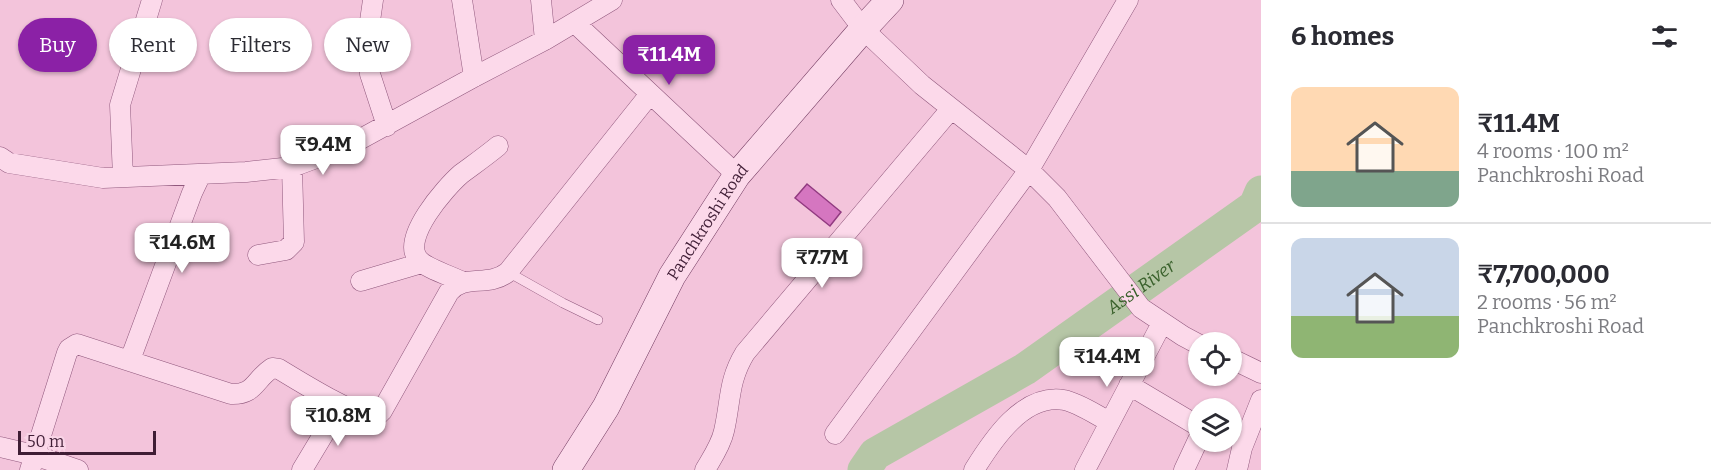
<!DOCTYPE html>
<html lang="en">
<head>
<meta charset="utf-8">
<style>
  :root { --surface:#fff; --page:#f2f2f3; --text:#2b2b33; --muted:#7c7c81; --line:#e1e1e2; --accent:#8b21a6 }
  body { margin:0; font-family:Bitter,serif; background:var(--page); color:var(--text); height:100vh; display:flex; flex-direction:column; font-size:22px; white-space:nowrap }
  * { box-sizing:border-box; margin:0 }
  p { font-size:20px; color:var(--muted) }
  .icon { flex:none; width:33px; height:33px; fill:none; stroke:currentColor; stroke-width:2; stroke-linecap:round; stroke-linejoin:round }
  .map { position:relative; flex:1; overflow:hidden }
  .side { display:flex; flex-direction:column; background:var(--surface); width:450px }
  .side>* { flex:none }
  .top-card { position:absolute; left:18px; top:18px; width:570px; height:54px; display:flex; gap:12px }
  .buttons { position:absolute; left:1188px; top:332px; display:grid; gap:12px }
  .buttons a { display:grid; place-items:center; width:54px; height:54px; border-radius:50%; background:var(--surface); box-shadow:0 2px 4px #0004; font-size:30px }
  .scale { position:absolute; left:18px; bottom:15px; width:138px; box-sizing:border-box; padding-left:6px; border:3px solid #3f1d35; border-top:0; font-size:16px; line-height:21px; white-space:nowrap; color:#3f1d35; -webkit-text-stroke:4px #f9d5e7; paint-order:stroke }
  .price { position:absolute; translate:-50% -51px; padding:0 14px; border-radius:12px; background:#fff; color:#222; font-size:20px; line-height:39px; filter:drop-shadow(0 2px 3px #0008) }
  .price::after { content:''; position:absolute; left:50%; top:36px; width:18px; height:14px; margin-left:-9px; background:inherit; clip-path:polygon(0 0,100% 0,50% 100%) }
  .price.current { background:var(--accent); color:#fff }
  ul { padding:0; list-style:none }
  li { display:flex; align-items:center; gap:18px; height:150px; padding:0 30px }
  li+li { border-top:2px solid var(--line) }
  li span { display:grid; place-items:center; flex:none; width:168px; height:120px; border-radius:12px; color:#555 }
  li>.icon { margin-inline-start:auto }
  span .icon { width:72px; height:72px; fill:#fffc; stroke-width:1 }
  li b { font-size:26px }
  h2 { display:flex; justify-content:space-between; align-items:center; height:72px; padding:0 30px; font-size:26px }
  .tag { padding:0 21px; border-radius:27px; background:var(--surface); box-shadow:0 2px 4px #0004; font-size:21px; line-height:54px }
  .tag.current { background:var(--accent); color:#fff }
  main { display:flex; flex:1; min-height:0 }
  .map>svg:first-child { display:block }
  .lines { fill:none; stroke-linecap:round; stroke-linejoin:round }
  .river { stroke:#b6c6a6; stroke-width:33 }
  .building { fill:#d576c0; stroke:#923b81; stroke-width:1.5 }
  .lane-casing { stroke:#90587d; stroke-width:10 }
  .street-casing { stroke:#90587d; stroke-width:21 }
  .secondary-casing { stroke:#723b61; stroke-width:28 }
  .lane { stroke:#fcd9ea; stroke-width:9 }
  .street { stroke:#fcd9ea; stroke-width:20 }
  .secondary { stroke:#fcd9ea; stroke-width:27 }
  .labels { text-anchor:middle; stroke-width:6; stroke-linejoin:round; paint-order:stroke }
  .street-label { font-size:16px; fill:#3f1d35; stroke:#f9d5e7 }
  .water-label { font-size:18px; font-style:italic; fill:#39602b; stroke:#f9d5e7 }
</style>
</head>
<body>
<main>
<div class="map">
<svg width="1261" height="470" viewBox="0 0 1261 470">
  <rect width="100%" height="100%" fill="#f3c4db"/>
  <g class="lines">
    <path class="river" id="s1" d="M864,470L875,454L1025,369L1255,206L1261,192"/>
  </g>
  <path class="building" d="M807,184L841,212L830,226L795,198Z"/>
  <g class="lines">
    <g class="lane-casing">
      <path id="lane" d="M508,272L563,303L598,320"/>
    </g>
    <g class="street-casing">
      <path id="street" d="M373,0L368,35L370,74L387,126
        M462,0L474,77
        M541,0L545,40
        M841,0L863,29L922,85L1029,170L1057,198L1141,308L1183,336L1198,344
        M575,23L737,175
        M0,157L9,163L103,178L246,172L292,167L346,147L474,77L545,40L612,0
        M123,177L120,105L152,0
        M258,255L286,250L294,242L292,167
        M361,281L422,263
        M463,282C451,276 425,268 418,259C401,238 445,188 461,174C473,165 486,156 498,146
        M1232,359L1261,373
        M130,360L192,193L201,174
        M1129,385L1198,426
        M835,434L1029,170L1128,0
        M0,447L34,455L78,470
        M30,470L67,353L69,349L77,344L231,394C255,395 254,380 272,368L279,369C294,378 361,420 375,416C378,416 380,413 382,411L449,292C465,273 488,288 508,272L650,94
        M302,470L341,405
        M705,470C712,458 721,445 724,431C731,401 728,381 745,353L951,109
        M974,470C992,441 1023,393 1064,400C1079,403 1096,415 1110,422
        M1085,470L1162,323
        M1184,470L1198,440
        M1237,470L1242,448L1261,400"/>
    </g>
    <g class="secondary-casing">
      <g id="secondary">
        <path id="s2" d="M566,470L606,407L672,276L737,175L863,29L890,0"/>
      </g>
    </g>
    <use href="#lane" class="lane"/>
    <use href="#street" class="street"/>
    <use href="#secondary" class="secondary"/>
  </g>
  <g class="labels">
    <g class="street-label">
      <text dy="6" stroke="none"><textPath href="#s2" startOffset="286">Panchkroshi Road</textPath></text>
    </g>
    <g class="water-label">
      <text dy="6" stroke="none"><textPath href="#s1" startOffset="334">Assi River</textPath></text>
    </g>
  </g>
</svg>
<div class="buttons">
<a><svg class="icon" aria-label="locate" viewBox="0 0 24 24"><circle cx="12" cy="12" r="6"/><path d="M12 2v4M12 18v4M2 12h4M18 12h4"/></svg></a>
<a><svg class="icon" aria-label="layers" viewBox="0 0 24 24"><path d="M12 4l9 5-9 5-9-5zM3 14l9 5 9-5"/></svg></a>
</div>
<div class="scale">50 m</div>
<b class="price current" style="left:669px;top:86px">₹11.4M</b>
<b class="price" style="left:323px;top:176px">₹9.4M</b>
<b class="price" style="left:182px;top:274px">₹14.6M</b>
<b class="price" style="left:822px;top:289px">₹7.7M</b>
<b class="price" style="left:1107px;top:388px">₹14.4M</b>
<b class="price" style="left:338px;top:447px">₹10.8M</b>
<div class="top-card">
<a class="tag current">Buy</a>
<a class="tag">Rent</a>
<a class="tag">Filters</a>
<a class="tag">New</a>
</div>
</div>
<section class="side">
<h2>6 homes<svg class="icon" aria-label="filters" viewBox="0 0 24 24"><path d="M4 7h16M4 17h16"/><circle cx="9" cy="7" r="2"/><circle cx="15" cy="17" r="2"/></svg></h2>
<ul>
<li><span style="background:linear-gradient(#ffd9b3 70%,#7fa58c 0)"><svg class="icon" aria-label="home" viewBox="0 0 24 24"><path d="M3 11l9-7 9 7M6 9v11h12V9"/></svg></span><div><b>₹11.4M</b><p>4 rooms · 100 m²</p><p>Panchkroshi Road</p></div></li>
<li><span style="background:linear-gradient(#c9d6e8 65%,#8fb573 0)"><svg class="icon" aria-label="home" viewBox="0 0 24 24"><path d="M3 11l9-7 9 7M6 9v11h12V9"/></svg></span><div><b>₹7,700,000</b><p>2 rooms · 56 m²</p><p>Panchkroshi Road</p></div></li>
</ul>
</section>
</main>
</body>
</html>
